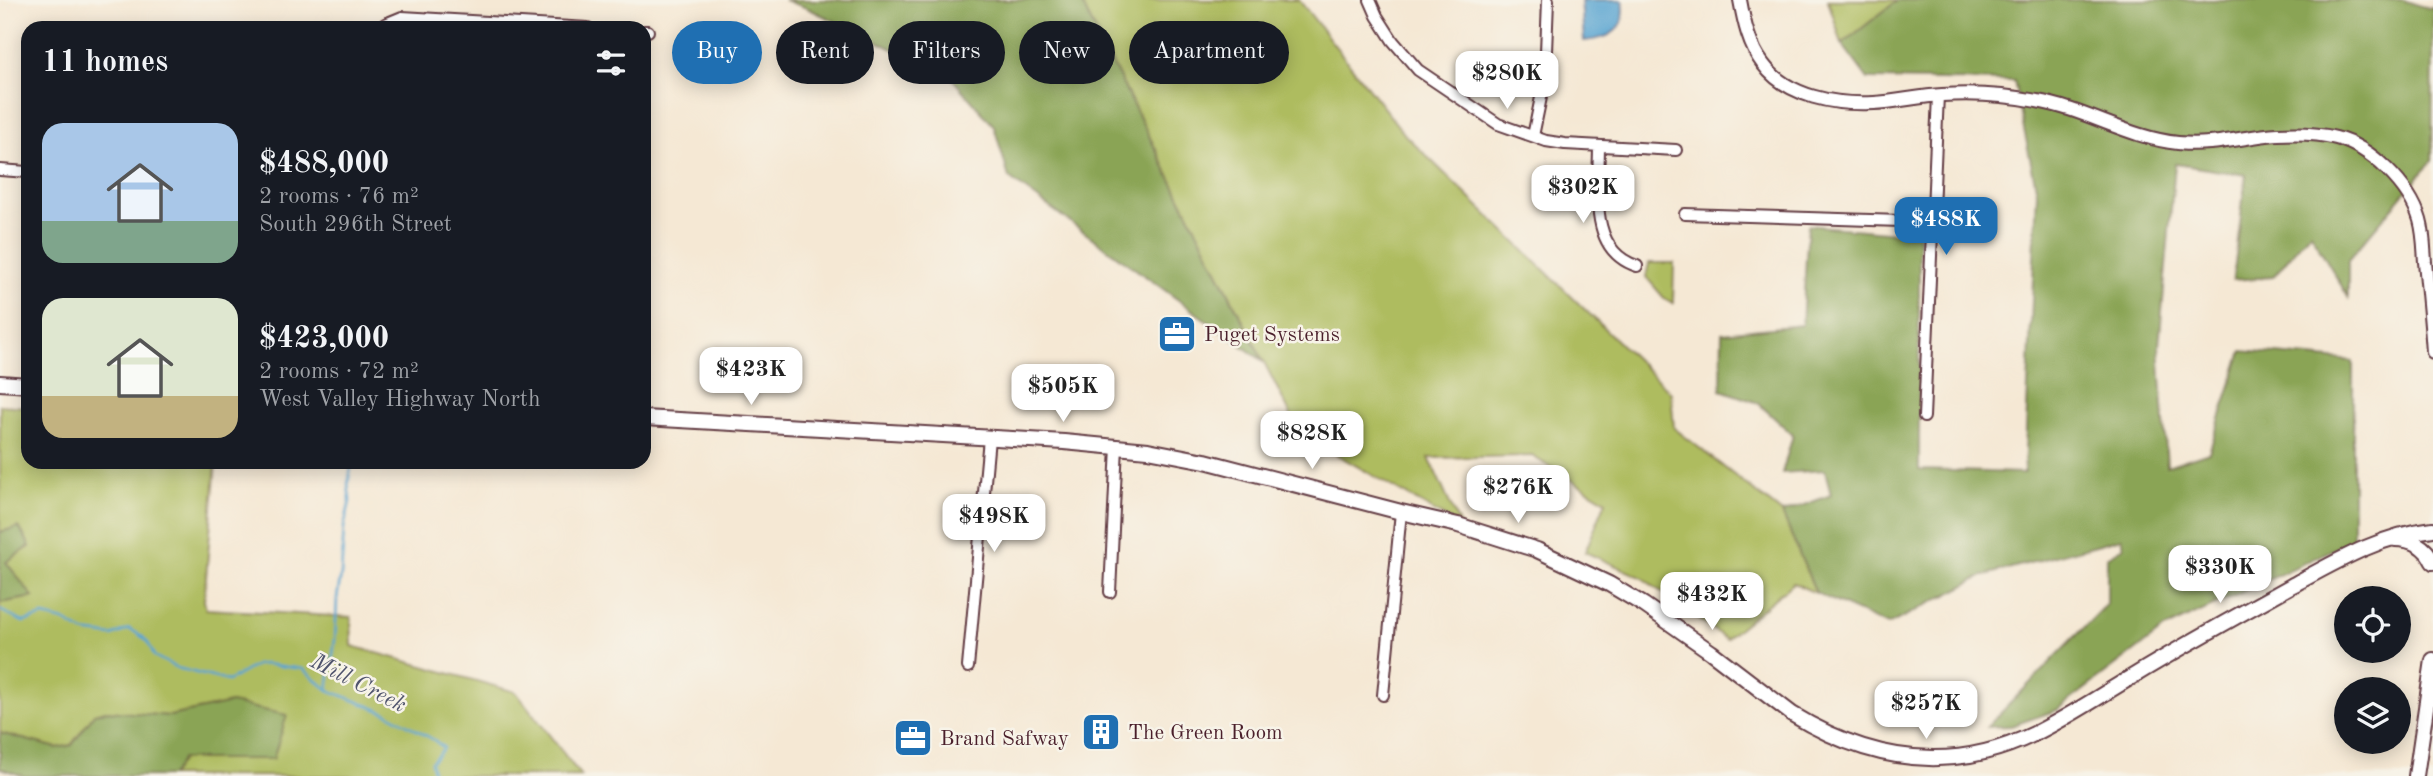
<!DOCTYPE html>
<html lang="en">
<head>
<meta charset="utf-8">
<style>
  :root { --surface:#171b24; --page:#20242c; --text:#f1f3f6; --muted:#9ea1a6; --accent:#1f6fb2 }
  body { margin:0; font-family:"Old Standard TT",serif; background:var(--page); color:var(--text); height:100vh; display:flex; flex-direction:column; font-size:26px; white-space:nowrap }
  * { box-sizing:border-box; margin:0 }
  p { font-size:23px; color:var(--muted) }
  .icon { flex:none; width:38px; height:38px; fill:none; stroke:currentColor; stroke-width:2; stroke-linecap:round; stroke-linejoin:round }
  .map { position:relative; flex:1; overflow:hidden }
  .panel { position:absolute; left:21px; top:21px; width:630px; height:448px; display:flex; flex-direction:column; background:var(--surface); border-radius:21px; box-shadow:0 4px 18px #0003 }
  .panel>* { flex:none }
  .banner { position:absolute; left:672px; top:21px; width:665px; height:63px; display:flex; gap:14px }
  .buttons { position:absolute; left:2334px; top:586px; display:grid; gap:14px }
  .buttons a { display:grid; place-items:center; width:77px; height:77px; border-radius:50%; background:var(--surface); box-shadow:0 4px 18px #0003; font-size:35px }
  .price { position:absolute; translate:-50% -60px; padding:0 16px; border-radius:14px; background:#fff; color:#222; font-size:23px; line-height:46px; filter:drop-shadow(0 2px 4px #0008) }
  .price::after { content:''; position:absolute; left:50%; top:42px; width:21px; height:16px; margin-left:-10px; background:inherit; clip-path:polygon(0 0,100% 0,50% 100%) }
  .price.on { background:var(--accent); color:#fff }
  ul { padding:0; list-style:none }
  li { display:flex; align-items:center; gap:21px; height:175px; padding:0 21px }
  li span { display:grid; place-items:center; flex:none; width:196px; height:140px; border-radius:21px; color:#555 }
  li>.icon { margin-inline-start:auto }
  span .icon { width:84px; height:84px; fill:#fffc; stroke-width:1 }
  li b { font-size:30px }
  h2 { display:flex; justify-content:space-between; align-items:center; height:84px; padding:0 21px; font-size:30px }
  .chip { padding:0 24px; border-radius:32px; background:var(--surface); box-shadow:0 4px 18px #0003; font-size:24px; line-height:63px }
  .chip.on { background:var(--accent); color:#fff }
  .map>svg:first-child { display:block }
  .green { fill:#aebc5e; stroke:#7c6e44; stroke-width:2 }
  .forest { fill:#8aa455; stroke:#6a6240; stroke-width:2 }
  .water { fill:#58a4d1; stroke:#51627e; stroke-width:2 }
  .lines { fill:none; stroke-linecap:round; stroke-linejoin:round }
  .stream { stroke:#58a4d1; stroke-width:2.5 }
  .minor-casing { stroke:#643d44; stroke-width:14 }
  .tertiary-casing { stroke:#643d44; stroke-width:16 }
  .secondary-casing { stroke:#643d44; stroke-width:18 }
  .minor { stroke:#fff; stroke-width:10 }
  .tertiary { stroke:#fff; stroke-width:12 }
  .secondary { stroke:#fff; stroke-width:14 }
  .labels { text-anchor:middle; stroke-width:5; stroke-linejoin:round; paint-order:stroke }
  .poi-label { font-size:21px; fill:#4a1f2b; stroke:#f7f3e8; text-anchor:start }
  .water-label { font-size:23px; font-style:italic; fill:#50546d; stroke:#f7f3e8 }
</style>
</head>
<body>
<div class="map">
<svg width="2433" height="776" viewBox="0 0 2433 776">
  <rect width="100%" height="100%" fill="#f7f3e8"/>
  <filter id="ink" filterUnits="userSpaceOnUse"><feTurbulence type="fractalNoise" baseFrequency=".0143" numOctaves="2"/><feDisplacementMap in="SourceGraphic" scale="14" xChannelSelector="R" yChannelSelector="G"/><feConvolveMatrix kernelMatrix="1 2 1 2 8 2 1 2 1" color-interpolation-filters="sRGB"/></filter>
  <filter id="wash" filterUnits="userSpaceOnUse"><feTurbulence type="fractalNoise" baseFrequency=".00686" numOctaves="4" result="noise"/><feDisplacementMap in="SourceGraphic" scale="28" xChannelSelector="R" yChannelSelector="G"/><feGaussianBlur stdDeviation="1.57" result="paint"/><feColorMatrix in="noise" values="0 0 0 0 0 0 0 0 0 0 0 0 0 0 0 0 0 1.4 0 .05"/><feComposite in="paint" operator="in"/></filter>
  <g filter="url(#wash)">
    <rect width="100%" height="100%" fill="#f5e8d4"/>
    <path class="green" d="M1080,0H1299L1406,136L1671,393L1674,428L1782,513L1816,593L1793,583L1726,639L1641,577L1585,552L1606,501L1532,456L1429,458L1460,526L1300,433Z
      M1828,0H1898L1842,44Z
      M1649,263H1674L1673,303L1664,298L1646,277Z
      M0,405L28,407V462H216L204,601L206,609L351,617L352,646L516,692L581,776H171L182,759H273L231,703L170,716L106,711L95,714L71,745L57,748L0,733V603L33,597L6,562L30,547L19,527L0,532Z"/>
    <path class="forest" d="M784,0H1080L1263,361L1009,178L994,126L950,76L807,8Z
      M1898,0H2403L2430,9L2433,7L2432,161L2348,260V297L2310,232L2273,277L2233,280L2246,175L2175,164L2159,346L2167,466L2209,452L2242,351L2353,361V540L2164,629L2057,710L2011,726L1987,727L2107,604V557L2124,547L2122,538L1985,575L1888,625L1816,593L1782,513L1831,495L1825,470L1782,473L1793,435L1758,403L1721,390L1722,333L1802,325L1808,225L1919,235V470L2024,473L2037,192L2014,81L1868,79L1842,44Z
      M19,527L30,546L6,562L33,597L0,603V532Z
      M231,703L287,715L273,759H182L171,776H23L0,768V733L57,748L72,745L94,714L106,711L170,716Z"/>
    <path class="water" d="M1581,0H1623C1628,29 1611,39 1584,41Z"/>
    <g class="lines">
      <path class="stream" d="M0,610L23,622L44,616L64,621L83,632L112,636L129,629C144,636 149,641 154,656L177,668L228,681L256,665L265,664L303,669L328,690L387,713L434,740L444,748L431,762L434,776
        M328,690L335,640L337,598L341,575L344,527L350,501L348,484L352,462"/>
    </g>
  </g>
  <g filter="url(#ink)">
    <g class="lines">
      <g class="minor-casing">
        <path id="minor" d="M1370,0L1377,16L1393,41L1418,70L1498,124L1546,141L1565,144L1676,150
          M382,28L385,24L402,17L588,28
          M644,31H648
          M1533,136L1545,78L1548,0
          M1599,147C1599,188 1587,250 1637,266
          M0,170L28,172
          M1685,214L1932,222
          M1924,417L1938,95
          M1110,592L1117,446
          M968,667L989,438
          M1383,695L1401,512"/>
      </g>
      <g class="tertiary-casing">
        <path id="tertiary" d="M1740,0C1744,22 1749,46 1763,64C1787,97 1836,105 1874,103C1897,102 1919,96 1942,95C1973,93 2006,95 2037,101C2085,109 2129,138 2178,143C2212,147 2245,136 2278,134C2297,133 2317,133 2336,138C2371,147 2410,186 2420,220C2424,234 2424,248 2425,262C2428,292 2431,322 2433,352"/>
      </g>
      <g class="secondary-casing">
        <path id="secondary" d="M0,383L28,385
          M644,418L1064,442L1148,450L1205,461L1401,512L1458,525L1537,550L1609,584L1644,605L1711,652L1792,714C1869,761 1950,775 2034,734C2069,717 2101,695 2135,675C2186,644 2239,615 2291,586C2337,561 2381,535 2433,529
          M2395,539C2412,539 2426,546 2433,562
          M2416,776L2433,660"/>
      </g>
      <use href="#minor" class="minor"/>
      <use href="#tertiary" class="tertiary"/>
      <use href="#secondary" class="secondary"/>
    </g>
  </g>
  <defs>
    <g id="office-square" transform="scale(2.0125)"><rect x="-9" y="-9" width="18" height="18" rx="4" fill="#1f6fb2" stroke="#f7f3e8"/><path d="M-6-3h4V-5.5h4V-3h4V5H-6ZM-1-4.5V-3h2v-1.5ZM-6 0V1H6V0Z" fill="#fff"/></g>
    <g id="building-square" transform="scale(2.0125)"><rect x="-9" y="-9" width="18" height="18" rx="4" fill="#1f6fb2" stroke="#f7f3e8"/><path d="M-4-6H4V6H1V3H-1V6H-4ZM-2.5-4.3h1.7v1.8h-1.7ZM.8-4.3h1.7v1.8H.8ZM-2.5-1h1.7V.8h-1.7ZM.8-1h1.7V.8H.8Z" fill="#fff"/></g>
  </defs>
  <g fill-rule="evenodd">
    <use href="#office-square" x="1177" y="334"/>
    <use href="#building-square" x="1101" y="732"/>
    <use href="#office-square" x="913" y="738"/>
  </g>
  <g class="labels">
    <g class="poi-label">
      <text x="1204" y="341">Puget Systems</text>
      <text x="1128" y="739">The Green Room</text>
      <text x="940" y="745">Brand Safway</text>
    </g>
    <g class="water-label">
      <text transform="translate(359 682) rotate(27)" y="8">Mill Creek</text>
    </g>
  </g>
</svg>
<div class="buttons">
<a><svg class="icon" aria-label="locate" viewBox="0 0 24 24"><circle cx="12" cy="12" r="6"/><path d="M12 2v4M12 18v4M2 12h4M18 12h4"/></svg></a>
<a><svg class="icon" aria-label="layers" viewBox="0 0 24 24"><path d="M12 4l9 5-9 5-9-5zM3 14l9 5 9-5"/></svg></a>
</div>
<b class="price" style="left:1507px;top:111px">$280K</b>
<b class="price" style="left:1583px;top:225px">$302K</b>
<b class="price on" style="left:1946px;top:257px">$488K</b>
<b class="price" style="left:751px;top:407px">$423K</b>
<b class="price" style="left:1063px;top:424px">$505K</b>
<b class="price" style="left:1312px;top:471px">$828K</b>
<b class="price" style="left:1518px;top:525px">$276K</b>
<b class="price" style="left:994px;top:554px">$498K</b>
<b class="price" style="left:2220px;top:605px">$330K</b>
<b class="price" style="left:1712px;top:632px">$432K</b>
<b class="price" style="left:1926px;top:741px">$257K</b>
<div class="banner">
<a class="chip on">Buy</a>
<a class="chip">Rent</a>
<a class="chip">Filters</a>
<a class="chip">New</a>
<a class="chip">Apartment</a>
</div>
<section class="panel">
<h2>11 homes<svg class="icon" aria-label="filters" viewBox="0 0 24 24"><path d="M4 7h16M4 17h16"/><circle cx="9" cy="7" r="2"/><circle cx="15" cy="17" r="2"/></svg></h2>
<ul>
<li><span style="background:linear-gradient(#a9c7e8 70%,#7fa58c 0)"><svg class="icon" aria-label="home" viewBox="0 0 24 24"><path d="M3 11l9-7 9 7M6 9v11h12V9"/></svg></span><div><b>$488,000</b><p>2 rooms · 76 m²</p><p>South 296th Street</p></div></li>
<li><span style="background:linear-gradient(#dfe7d0 70%,#c2b280 0)"><svg class="icon" aria-label="home" viewBox="0 0 24 24"><path d="M3 11l9-7 9 7M6 9v11h12V9"/></svg></span><div><b>$423,000</b><p>2 rooms · 72 m²</p><p>West Valley Highway North</p></div></li>
</ul>
</section>
</div>
</body>
</html>
